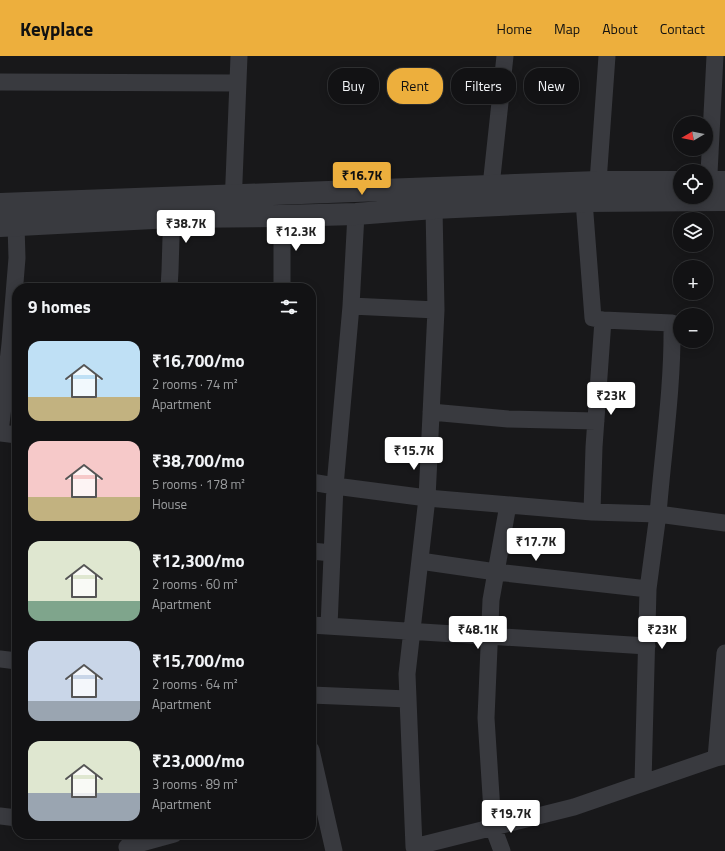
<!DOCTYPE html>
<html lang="en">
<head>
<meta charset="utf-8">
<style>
  :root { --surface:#121214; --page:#1b1b1d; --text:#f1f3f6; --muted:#9c9ea0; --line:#313234; --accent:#edaf3d }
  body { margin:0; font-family:"Titillium Web",sans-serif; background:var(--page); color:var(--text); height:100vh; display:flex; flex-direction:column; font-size:15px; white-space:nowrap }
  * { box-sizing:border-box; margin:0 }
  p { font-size:13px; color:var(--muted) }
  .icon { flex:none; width:22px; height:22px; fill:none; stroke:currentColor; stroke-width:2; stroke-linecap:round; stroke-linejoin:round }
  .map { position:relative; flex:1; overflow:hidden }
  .drawer { position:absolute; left:12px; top:227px; width:304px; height:556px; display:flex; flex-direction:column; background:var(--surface); border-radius:16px; box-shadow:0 2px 10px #0003,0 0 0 1px var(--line) }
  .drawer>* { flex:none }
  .guide { position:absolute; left:328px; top:12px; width:337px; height:36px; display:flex; gap:8px }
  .needle { width:26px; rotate:260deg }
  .controls { position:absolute; left:673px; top:60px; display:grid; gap:8px }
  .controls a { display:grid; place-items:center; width:40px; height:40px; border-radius:50%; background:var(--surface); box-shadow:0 2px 10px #0003,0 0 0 1px var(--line); font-size:20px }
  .price { position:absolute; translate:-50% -34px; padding:0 9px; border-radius:4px; background:#fff; color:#222; font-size:13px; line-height:26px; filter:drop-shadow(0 1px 2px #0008) }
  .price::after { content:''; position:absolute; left:50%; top:24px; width:12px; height:9px; margin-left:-6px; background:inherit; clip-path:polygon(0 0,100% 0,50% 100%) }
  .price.on { background:var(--accent); color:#111 }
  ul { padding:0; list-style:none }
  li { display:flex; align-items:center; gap:12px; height:100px; padding:0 16px }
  li span { display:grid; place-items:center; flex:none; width:112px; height:80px; border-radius:12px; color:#555 }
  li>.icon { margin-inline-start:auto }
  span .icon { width:48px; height:48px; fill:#fffc; stroke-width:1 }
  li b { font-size:17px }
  h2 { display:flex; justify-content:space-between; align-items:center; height:48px; padding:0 16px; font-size:17px }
  .tag { padding:0 14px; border-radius:16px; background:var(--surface); box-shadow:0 2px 10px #0003,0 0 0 1px var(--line); font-size:14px; line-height:36px }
  .tag.on { background:var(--accent); color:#111 }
  header { display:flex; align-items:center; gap:24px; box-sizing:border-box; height:56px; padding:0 20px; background:var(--accent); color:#111 }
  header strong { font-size:19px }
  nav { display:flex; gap:22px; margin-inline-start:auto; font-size:14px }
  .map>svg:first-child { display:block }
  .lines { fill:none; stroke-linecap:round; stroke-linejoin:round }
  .minor { stroke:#393a3f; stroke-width:17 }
  .tertiary { stroke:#393a3f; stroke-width:22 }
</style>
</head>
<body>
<header>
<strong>Keyplace</strong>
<nav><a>Home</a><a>Map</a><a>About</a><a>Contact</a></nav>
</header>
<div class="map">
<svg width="725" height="795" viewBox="0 0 725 795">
  <rect width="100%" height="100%" fill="#18181a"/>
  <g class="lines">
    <path class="minor" d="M0,26L238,27
      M598,126L607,0
      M491,130L505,0
      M708,137L715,0
      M433,140L434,152L436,254L427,442L592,456L658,458L648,533L643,727
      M584,145L593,262L603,264L672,267C673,331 663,395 658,458L725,467
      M233,150L239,0
      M16,169L17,202L10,288L0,377L17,379
      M169,232L170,215L172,148
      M282,232V160
      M351,250L356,158
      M436,254L351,250L335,430L427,442L407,618L414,791L574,751L716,702
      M431,356L508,363L596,365
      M311,426L335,430L329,570
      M592,456L594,391L603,264
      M311,495L332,497
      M420,505L496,516L648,533
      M311,569L647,590
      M725,597L716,702L725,700
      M0,603L17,605
      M311,639L408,643
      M311,694L334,795
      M0,760L17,762
      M127,791L174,778
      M502,795L493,771L486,662L491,544L508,449"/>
    <path class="tertiary" d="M706,126H725
      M0,148L598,126H680
      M0,170L172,161L282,160L356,158L434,152L584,145L725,144"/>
  </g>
</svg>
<div class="controls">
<a><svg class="needle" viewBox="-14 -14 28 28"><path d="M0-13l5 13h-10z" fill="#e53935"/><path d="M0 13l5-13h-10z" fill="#9c9ea0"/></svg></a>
<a><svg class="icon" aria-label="locate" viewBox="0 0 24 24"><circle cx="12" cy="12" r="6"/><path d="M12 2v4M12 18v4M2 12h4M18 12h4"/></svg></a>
<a><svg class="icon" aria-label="layers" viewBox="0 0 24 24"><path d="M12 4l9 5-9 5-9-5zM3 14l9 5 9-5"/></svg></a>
<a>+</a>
<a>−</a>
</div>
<b class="price on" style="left:362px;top:140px">₹16.7K</b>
<b class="price" style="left:186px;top:188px">₹38.7K</b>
<b class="price" style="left:296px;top:196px">₹12.3K</b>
<b class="price" style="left:611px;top:360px">₹23K</b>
<b class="price" style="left:414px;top:415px">₹15.7K</b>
<b class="price" style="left:536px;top:506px">₹17.7K</b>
<b class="price" style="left:478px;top:594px">₹48.1K</b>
<b class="price" style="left:662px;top:594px">₹23K</b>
<b class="price" style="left:511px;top:778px">₹19.7K</b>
<div class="guide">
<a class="tag">Buy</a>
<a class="tag on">Rent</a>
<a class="tag">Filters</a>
<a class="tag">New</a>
</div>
<section class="drawer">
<h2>9 homes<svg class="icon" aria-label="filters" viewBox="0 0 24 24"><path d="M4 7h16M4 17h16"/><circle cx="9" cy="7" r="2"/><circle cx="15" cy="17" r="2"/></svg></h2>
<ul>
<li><span style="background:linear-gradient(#bfe0f5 70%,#c2b280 0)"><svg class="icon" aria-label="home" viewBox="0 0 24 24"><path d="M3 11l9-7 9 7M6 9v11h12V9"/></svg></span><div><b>₹16,700/mo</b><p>2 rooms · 74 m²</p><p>Apartment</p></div></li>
<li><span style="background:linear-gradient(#f6c9c9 70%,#c2b280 0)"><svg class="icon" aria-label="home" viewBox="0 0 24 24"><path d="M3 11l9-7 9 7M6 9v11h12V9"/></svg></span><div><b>₹38,700/mo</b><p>5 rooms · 178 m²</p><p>House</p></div></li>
<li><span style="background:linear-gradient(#dfe7d0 75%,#7fa58c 0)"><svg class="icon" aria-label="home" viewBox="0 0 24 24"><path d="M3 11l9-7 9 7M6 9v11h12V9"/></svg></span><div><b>₹12,300/mo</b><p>2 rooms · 60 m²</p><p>Apartment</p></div></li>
<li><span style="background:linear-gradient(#c9d6e8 75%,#9aa5b1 0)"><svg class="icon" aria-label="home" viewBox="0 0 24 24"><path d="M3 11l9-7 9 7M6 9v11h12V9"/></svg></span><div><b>₹15,700/mo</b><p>2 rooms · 64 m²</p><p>Apartment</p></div></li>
<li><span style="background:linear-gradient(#dfe7d0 65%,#9aa5b1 0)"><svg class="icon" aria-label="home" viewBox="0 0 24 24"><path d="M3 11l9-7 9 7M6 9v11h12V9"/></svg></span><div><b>₹23,000/mo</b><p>3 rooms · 89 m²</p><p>Apartment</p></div></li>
</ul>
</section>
</div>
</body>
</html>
